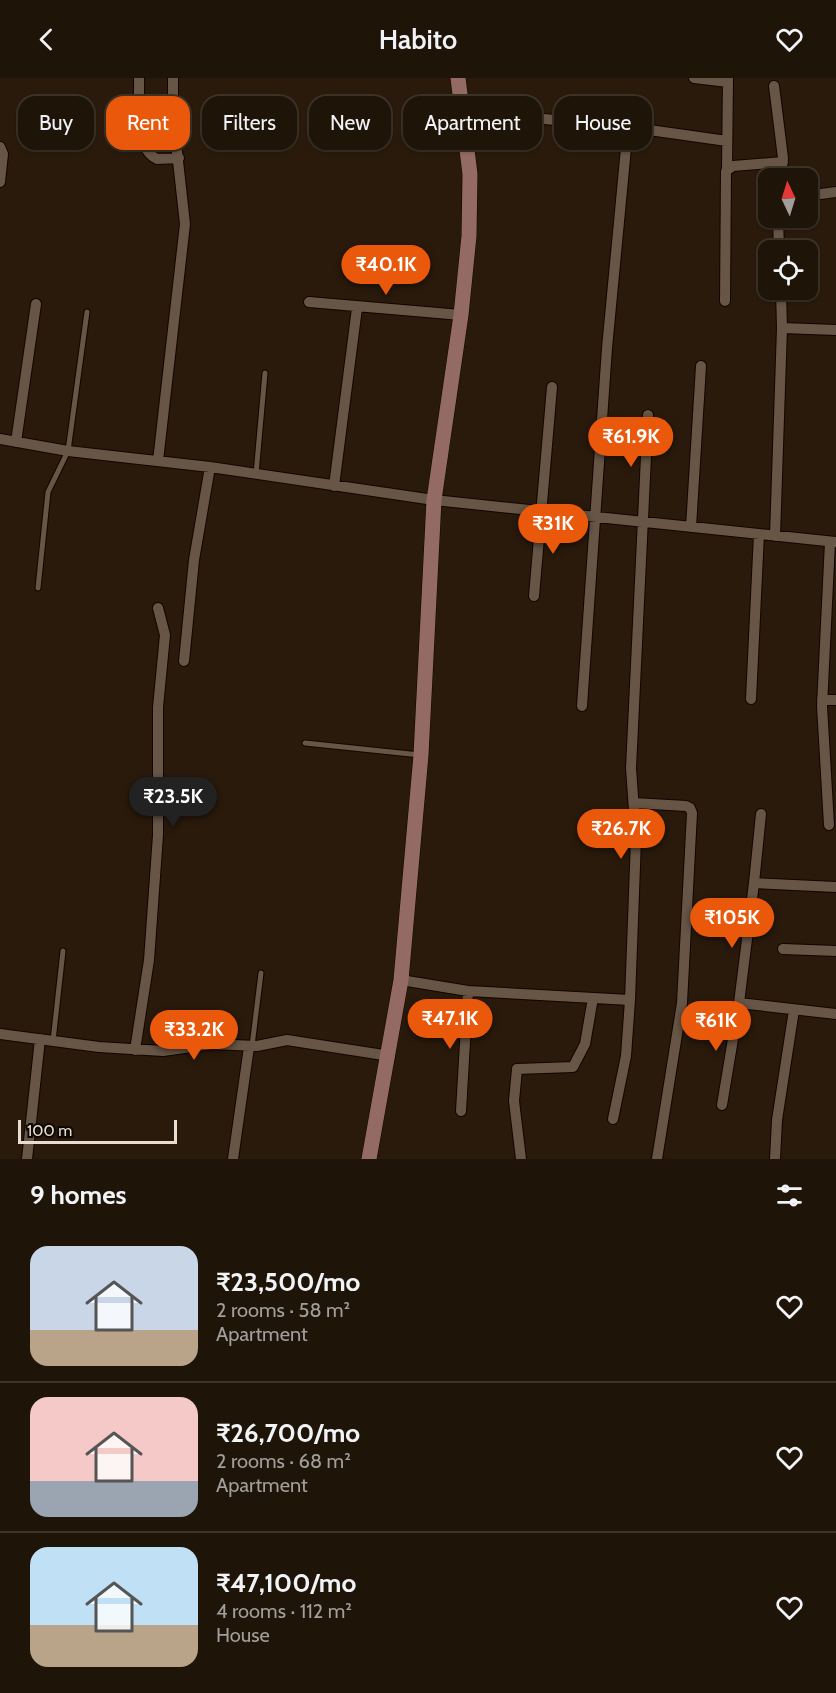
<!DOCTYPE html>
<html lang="en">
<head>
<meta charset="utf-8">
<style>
  :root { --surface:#1f1408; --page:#271d12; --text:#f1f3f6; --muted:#a19e9c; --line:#3c3329; --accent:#ea580c }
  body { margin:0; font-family:Cabin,sans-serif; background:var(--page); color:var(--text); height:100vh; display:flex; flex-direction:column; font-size:22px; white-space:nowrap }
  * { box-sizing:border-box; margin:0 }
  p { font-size:20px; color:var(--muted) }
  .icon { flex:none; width:33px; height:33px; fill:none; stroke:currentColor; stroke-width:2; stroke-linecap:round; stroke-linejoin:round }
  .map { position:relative; height:1081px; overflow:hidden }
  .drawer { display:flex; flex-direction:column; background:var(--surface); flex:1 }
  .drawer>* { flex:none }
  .banner { position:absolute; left:18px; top:18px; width:801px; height:54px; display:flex; gap:12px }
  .needle { width:39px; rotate:356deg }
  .tools { position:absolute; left:758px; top:90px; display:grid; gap:12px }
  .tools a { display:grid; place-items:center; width:60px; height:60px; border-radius:12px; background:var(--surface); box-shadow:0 2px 4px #0004,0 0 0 2px var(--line); font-size:30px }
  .scale { position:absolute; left:18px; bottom:15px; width:159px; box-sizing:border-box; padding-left:6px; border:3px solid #e7ddd3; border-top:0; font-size:16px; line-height:21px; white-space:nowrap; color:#e7ddd3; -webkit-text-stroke:4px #0d0703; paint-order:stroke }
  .price { position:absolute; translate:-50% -51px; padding:0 14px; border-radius:21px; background:var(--accent); color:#fff; font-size:20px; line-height:39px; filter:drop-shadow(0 2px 3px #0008) }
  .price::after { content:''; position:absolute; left:50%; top:36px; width:18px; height:14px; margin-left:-9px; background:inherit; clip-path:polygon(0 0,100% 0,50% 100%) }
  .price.active { background:#222; color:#fff }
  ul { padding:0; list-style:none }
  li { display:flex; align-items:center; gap:18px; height:150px; padding:0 30px }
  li+li { border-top:2px solid var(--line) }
  li span { display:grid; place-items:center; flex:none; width:168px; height:120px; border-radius:18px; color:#555 }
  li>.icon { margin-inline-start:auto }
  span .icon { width:72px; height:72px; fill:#fffc; stroke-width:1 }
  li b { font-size:26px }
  h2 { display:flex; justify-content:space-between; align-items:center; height:72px; padding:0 30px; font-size:26px }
  .pill { padding:0 21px; border-radius:18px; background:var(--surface); box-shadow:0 2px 4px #0004,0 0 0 2px var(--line); font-size:21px; line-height:54px }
  .pill.active { background:var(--accent); color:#fff }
  header { display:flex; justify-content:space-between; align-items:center; height:78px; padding:0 30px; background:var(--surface); font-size:27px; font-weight:600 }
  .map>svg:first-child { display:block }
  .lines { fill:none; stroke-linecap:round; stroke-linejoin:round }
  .lane-casing { stroke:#110500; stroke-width:7 }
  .street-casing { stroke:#110500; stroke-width:12 }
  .secondary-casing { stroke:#110500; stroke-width:16 }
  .lane { stroke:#675545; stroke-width:5 }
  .street { stroke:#675545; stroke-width:10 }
  .secondary { stroke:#946b64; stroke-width:15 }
</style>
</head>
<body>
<header><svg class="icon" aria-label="back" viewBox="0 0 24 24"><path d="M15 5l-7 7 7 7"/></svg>Habito<svg class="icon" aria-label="heart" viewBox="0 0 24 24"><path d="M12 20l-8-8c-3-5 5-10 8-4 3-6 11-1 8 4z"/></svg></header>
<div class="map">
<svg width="836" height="1081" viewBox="0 0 836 1081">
  <rect width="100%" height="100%" fill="#291a0b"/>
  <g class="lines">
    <g class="lane-casing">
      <path id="lane" d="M256,396L265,295
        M38,510L48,414L68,373L87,234
        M305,665L420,677
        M53,963L63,873
        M252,968L261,895"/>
    </g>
    <g class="street-casing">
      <path id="street" d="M139,0C140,22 133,70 157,81L179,80
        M694,0L728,4
        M774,8L783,80L781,100
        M460,33L628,49L727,63
        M0,69L3,76L0,104
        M727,91L728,0
        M821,116L836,114
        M778,140L779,172
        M725,223L726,93L733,88L783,84
        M309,224L461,237
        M782,250L836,252
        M0,361L68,373L210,389L434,422L836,464
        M16,364L36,226
        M158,383L185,146L173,38V0
        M334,408L357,230
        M691,449L701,288
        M775,458L782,250L781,212
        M534,518L552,309
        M184,583L194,482L210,389
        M751,621L759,456
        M822,622H836
        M582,628L607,270L628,49
        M634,725L686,728L690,730L692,735L682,925L657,1081
        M829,747L822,628L830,464
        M754,805L761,736
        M836,809L754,805L739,925L836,936
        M783,871L836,873
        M401,902L468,913L630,922L636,761L631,690L648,337
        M0,956L99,969L163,973L212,966L257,968L287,962L390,978
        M135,972L149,882L158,757V629L165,557L158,530
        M722,1027L739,925
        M461,1033L468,913
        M613,1041L626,978L630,922
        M27,1081L40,961
        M233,1081L249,969
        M521,1081L514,1023L517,991L573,989L585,966L593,920
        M775,1081L777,1042L794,932"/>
    </g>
    <g class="secondary-casing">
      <path id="secondary" d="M369,1081L401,902L421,677L434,422L461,237L469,158L470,96L458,0"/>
    </g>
    <use href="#lane" class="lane"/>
    <use href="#street" class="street"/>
    <use href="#secondary" class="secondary"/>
  </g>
</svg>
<div class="tools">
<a><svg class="needle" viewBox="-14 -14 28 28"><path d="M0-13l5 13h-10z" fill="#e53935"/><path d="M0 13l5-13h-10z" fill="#a19e9c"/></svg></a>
<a><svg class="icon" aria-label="locate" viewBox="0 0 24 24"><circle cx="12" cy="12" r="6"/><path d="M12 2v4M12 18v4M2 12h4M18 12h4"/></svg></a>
</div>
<div class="scale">100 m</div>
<b class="price" style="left:386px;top:218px">₹40.1K</b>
<b class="price" style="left:631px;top:390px">₹61.9K</b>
<b class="price" style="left:553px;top:477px">₹31K</b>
<b class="price active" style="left:173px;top:750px">₹23.5K</b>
<b class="price" style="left:621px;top:782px">₹26.7K</b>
<b class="price" style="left:732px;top:871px">₹105K</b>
<b class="price" style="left:450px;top:972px">₹47.1K</b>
<b class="price" style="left:716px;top:974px">₹61K</b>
<b class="price" style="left:194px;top:983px">₹33.2K</b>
<div class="banner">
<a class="pill">Buy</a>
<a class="pill active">Rent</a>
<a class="pill">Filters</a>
<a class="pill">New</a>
<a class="pill">Apartment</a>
<a class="pill">House</a>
</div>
</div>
<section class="drawer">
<h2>9 homes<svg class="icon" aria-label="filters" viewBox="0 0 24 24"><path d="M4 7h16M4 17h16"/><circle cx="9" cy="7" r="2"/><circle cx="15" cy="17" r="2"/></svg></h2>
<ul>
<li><span style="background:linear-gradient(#c9d6e8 70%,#b9a48a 0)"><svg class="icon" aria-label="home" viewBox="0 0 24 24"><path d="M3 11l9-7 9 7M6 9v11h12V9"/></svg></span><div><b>₹23,500/mo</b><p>2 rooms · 58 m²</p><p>Apartment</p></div><svg class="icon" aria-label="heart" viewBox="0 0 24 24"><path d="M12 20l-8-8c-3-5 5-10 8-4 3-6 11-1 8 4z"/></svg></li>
<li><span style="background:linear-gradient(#f6c9c9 70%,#9aa5b1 0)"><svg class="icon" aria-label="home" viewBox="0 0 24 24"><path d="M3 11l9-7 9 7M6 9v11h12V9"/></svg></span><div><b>₹26,700/mo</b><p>2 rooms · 68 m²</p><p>Apartment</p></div><svg class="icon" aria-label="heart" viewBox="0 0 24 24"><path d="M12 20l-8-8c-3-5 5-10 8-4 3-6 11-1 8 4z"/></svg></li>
<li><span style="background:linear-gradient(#bfe0f5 65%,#b9a48a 0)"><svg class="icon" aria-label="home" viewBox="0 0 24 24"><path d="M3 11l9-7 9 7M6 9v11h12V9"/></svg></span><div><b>₹47,100/mo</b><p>4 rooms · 112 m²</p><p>House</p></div><svg class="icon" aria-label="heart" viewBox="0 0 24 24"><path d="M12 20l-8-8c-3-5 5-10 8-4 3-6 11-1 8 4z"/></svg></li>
</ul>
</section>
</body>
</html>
